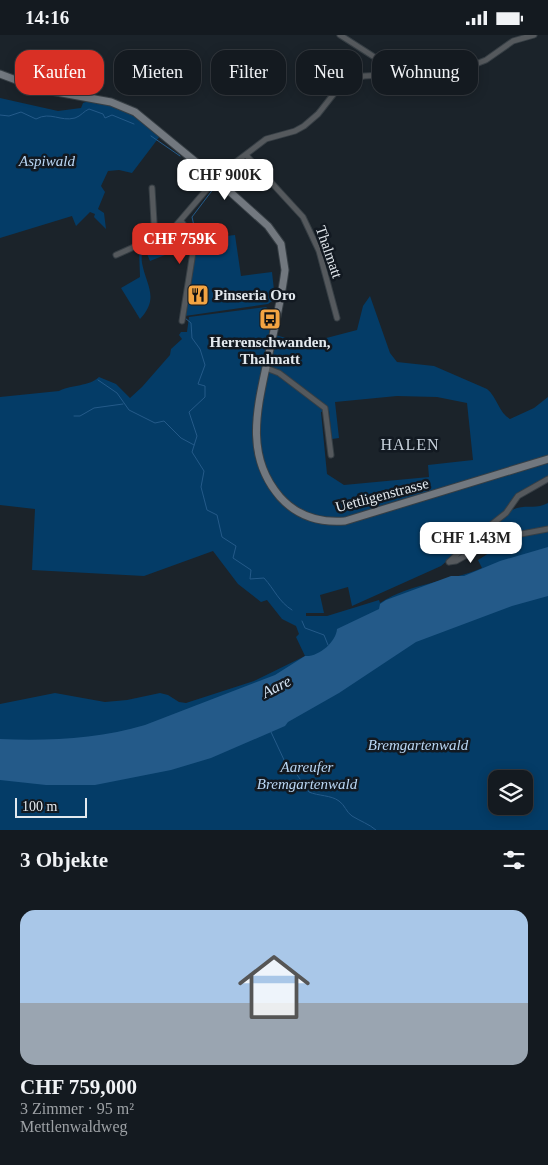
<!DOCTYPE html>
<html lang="de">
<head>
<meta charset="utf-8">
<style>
  :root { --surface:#141a20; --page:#1d2329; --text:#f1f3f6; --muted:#9da1a5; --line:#33383e; --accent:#d93025 }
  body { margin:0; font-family:Georgia,serif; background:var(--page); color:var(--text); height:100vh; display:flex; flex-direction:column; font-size:19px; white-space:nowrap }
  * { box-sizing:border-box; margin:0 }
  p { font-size:16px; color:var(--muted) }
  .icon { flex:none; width:28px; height:28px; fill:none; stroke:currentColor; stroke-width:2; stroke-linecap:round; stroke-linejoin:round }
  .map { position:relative; height:795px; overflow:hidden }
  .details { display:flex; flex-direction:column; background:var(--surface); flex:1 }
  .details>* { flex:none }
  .banner { position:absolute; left:15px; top:15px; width:519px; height:45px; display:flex; gap:10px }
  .controls { position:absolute; left:488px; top:735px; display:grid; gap:10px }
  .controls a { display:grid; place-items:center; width:45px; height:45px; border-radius:10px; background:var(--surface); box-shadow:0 2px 12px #0003,0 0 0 1px var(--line); font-size:25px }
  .scale { position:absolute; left:15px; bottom:12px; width:72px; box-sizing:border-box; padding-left:5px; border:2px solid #e3e9ee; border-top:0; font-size:14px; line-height:18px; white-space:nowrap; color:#e3e9ee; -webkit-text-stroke:4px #121921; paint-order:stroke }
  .price { position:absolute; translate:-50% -42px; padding:0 11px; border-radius:10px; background:#fff; color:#222; font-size:16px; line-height:32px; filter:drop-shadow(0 1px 2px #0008) }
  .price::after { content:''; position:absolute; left:50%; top:30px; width:15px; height:11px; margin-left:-8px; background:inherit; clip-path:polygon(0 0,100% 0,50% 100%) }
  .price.current { background:var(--accent); color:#fff }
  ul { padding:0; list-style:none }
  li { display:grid; align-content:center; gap:10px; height:265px; padding:0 20px }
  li+li { border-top:1px solid var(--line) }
  li span { display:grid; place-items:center; height:155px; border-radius:15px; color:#555 }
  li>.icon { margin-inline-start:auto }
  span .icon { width:90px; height:90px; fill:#fffc; stroke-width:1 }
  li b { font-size:21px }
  h2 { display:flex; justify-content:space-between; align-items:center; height:60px; padding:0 20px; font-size:21px }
  .chip { padding:0 18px; border-radius:15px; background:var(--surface); box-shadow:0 2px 12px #0003,0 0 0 1px var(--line); font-size:18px; line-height:45px }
  .chip.current { background:var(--accent); color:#fff }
  .status { display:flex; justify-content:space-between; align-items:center; height:35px; padding:0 25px; background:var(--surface); direction:ltr }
  .status svg { height:14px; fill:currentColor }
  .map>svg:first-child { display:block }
  .green { fill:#043c67; fill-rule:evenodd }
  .water { fill:#245a89 }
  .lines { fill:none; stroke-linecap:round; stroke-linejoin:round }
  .stream { stroke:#245a89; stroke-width:1 }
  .minor-casing { stroke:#373f45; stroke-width:7 }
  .secondary-casing { stroke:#373f45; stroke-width:9 }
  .minor { stroke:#55595d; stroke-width:5 }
  .secondary { stroke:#72787f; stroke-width:7 }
  .labels { text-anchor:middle; stroke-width:5; stroke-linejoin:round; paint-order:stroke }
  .park-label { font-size:15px; font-style:italic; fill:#bad7f4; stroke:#121921 }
  .street-label { font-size:15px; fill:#e3e9ee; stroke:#121921 }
  .poi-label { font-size:15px; font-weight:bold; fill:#e3e9ee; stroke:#121921; text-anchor:start }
  .neighbourhood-label { font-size:16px; letter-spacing:1px; fill:#c8d2dc; stroke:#121921 }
  .water-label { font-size:16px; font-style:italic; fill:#d6e4f3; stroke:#121921 }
</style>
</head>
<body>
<div class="status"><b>14:16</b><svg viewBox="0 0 49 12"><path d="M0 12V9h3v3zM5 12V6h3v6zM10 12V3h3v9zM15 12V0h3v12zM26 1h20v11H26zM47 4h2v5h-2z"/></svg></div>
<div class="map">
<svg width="548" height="795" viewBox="0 0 548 795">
  <rect width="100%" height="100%" fill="#1b232a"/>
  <path class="green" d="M0,63L58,76L81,73L83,68C107,57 143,87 160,101L132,138L119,135L108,136L101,151L105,157L98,174L104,178L106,194L94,182L95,179L90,177L76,191L72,181L0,203Z
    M235,200L241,241L272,237L275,264L268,269L185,281L196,213L201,204Z
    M171,204L175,216L150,226L145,214Z
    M141,212C143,218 141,222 142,228C146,250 160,263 140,284L121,253L140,242L139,213Z
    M370,261L390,318L397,327L434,331L487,354C497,362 499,378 510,384L534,373L548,362V442L517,459L508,473L441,531L352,571L348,552L320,560L324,578H306V581H327L379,565L380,568C411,548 449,547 482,533L478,525L489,518L485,510L495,505L548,495V795H0V669L55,658L105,667L127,665L160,658L168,660L179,667L186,668L254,646L305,621L296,602L299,599L296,591L282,584L267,565L261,567L238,549L213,516L144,541L32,535L35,474L0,470V362L59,356C73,349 88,352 99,342L116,349L130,363L142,352L170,320L171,314L182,304L179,300L181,297H187L189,282L266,272L271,276L269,298L299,307H311L357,295L363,271ZM397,361L437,362L467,368L473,425L428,430L429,442L344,450L327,439L321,377L329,376L332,404L339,403L335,367ZM496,744H524V771H496Z
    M548,468V493L485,508L481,500C492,491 504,477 517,473C528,470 537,474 548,468Z"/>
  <path class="water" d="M548,512V561L512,571L416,607L339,658L288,687L285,691L211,723L171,735L95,750H46L0,745V704C47,706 99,704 145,690L275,640L305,621C319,622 336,607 337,594L379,574L380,569L386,565L451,541H464L500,526Z"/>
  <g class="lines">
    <path class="stream" d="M0,80L9,81L21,77L36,84C51,76 60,87 75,83C81,81 84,76 89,74L103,79L105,83L112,80L134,89
      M151,101L180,121
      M188,127L203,140
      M196,200L192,182L214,153
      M185,283L191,288L192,303L200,314L205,330L198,349L205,351V362L189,377L197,401L192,417L204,436L201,452L207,475L217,480L222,502L236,511L233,523L251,535L250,544L264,543C275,555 278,566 292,575
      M98,345L117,358L129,375L155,388L164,386L181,403L194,410
      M74,381H80L94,373L123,369
      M302,586L305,593L324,600L328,610
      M271,697L285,727L291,731L309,757C318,761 331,760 339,766C345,770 346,777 352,781C360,786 369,789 376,795"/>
    <g class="minor-casing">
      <path id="minor" d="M340,0L393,34L397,39
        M246,120L303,182L319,216L337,283
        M152,153L155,204
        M181,186L192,201L194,211L182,286
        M116,220L172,195L220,139L266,104L295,96L304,91L318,79L340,51L348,45L364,41L458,36L486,25L513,6L534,0
        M266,333L279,338L325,373L331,420
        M449,527L472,505L506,478L518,461L548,444
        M449,527L456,526L495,504L548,494"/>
    </g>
    <g class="secondary-casing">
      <path id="secondary" d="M0,39L40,54L111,67L135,77L208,137L268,191L281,209L285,235C281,267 273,300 266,332C256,378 246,423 280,462C297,481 320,488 345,486L548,424"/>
    </g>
    <use href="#minor" class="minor"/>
    <use href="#secondary" class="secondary"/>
  </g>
  <defs>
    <g id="restaurant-square" transform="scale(1.125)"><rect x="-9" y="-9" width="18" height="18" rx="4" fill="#f3a442" stroke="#121921"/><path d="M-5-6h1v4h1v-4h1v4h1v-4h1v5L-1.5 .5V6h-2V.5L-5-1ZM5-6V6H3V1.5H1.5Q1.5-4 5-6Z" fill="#111"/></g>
    <g id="bus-square" transform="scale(1.125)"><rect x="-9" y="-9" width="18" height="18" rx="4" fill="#f3a442" stroke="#121921"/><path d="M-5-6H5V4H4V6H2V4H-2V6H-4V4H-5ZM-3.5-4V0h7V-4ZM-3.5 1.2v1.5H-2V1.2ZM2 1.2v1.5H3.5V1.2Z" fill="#111"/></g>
  </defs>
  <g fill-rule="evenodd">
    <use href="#restaurant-square" x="198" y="260"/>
    <use href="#bus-square" x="270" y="284"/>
  </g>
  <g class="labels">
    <g class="park-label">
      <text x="47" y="131">Aspiwald</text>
      <text x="418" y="715">Bremgartenwald</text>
      <text x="307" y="737">Aareufer<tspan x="307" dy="17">Bremgartenwald</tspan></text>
    </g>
    <g class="street-label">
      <text transform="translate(329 217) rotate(71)" y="5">Thalmatt</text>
      <text transform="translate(382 460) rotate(-15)" y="5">Uettligenstrasse</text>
    </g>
    <g class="poi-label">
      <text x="214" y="265">Pinseria Oro</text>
      <text x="270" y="312" text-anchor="middle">Herrenschwanden,<tspan x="270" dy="17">Thalmatt</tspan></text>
    </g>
    <g class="neighbourhood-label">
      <text x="410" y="415">HALEN</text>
    </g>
    <g class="water-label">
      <text transform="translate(276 651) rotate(-27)" y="6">Aare</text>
    </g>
  </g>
</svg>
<div class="controls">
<a><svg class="icon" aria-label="layers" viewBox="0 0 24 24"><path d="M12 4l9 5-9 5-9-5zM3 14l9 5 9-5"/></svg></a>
</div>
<div class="scale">100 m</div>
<b class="price" style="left:225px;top:166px">CHF 900K</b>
<b class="price current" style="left:180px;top:230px">CHF 759K</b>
<b class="price" style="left:471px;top:529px">CHF 1.43M</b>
<div class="banner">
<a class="chip current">Kaufen</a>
<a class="chip">Mieten</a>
<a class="chip">Filter</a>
<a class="chip">Neu</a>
<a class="chip">Wohnung</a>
</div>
</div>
<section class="details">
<h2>3 Objekte<svg class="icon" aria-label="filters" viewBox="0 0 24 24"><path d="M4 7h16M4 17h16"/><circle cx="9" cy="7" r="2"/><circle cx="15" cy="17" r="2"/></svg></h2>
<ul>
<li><span style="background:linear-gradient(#a9c7e8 60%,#9aa5b1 0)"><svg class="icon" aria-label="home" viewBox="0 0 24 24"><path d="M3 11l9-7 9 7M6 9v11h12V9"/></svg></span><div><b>CHF 759,000</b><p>3 Zimmer · 95 m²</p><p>Mettlenwaldweg</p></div></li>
</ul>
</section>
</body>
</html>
